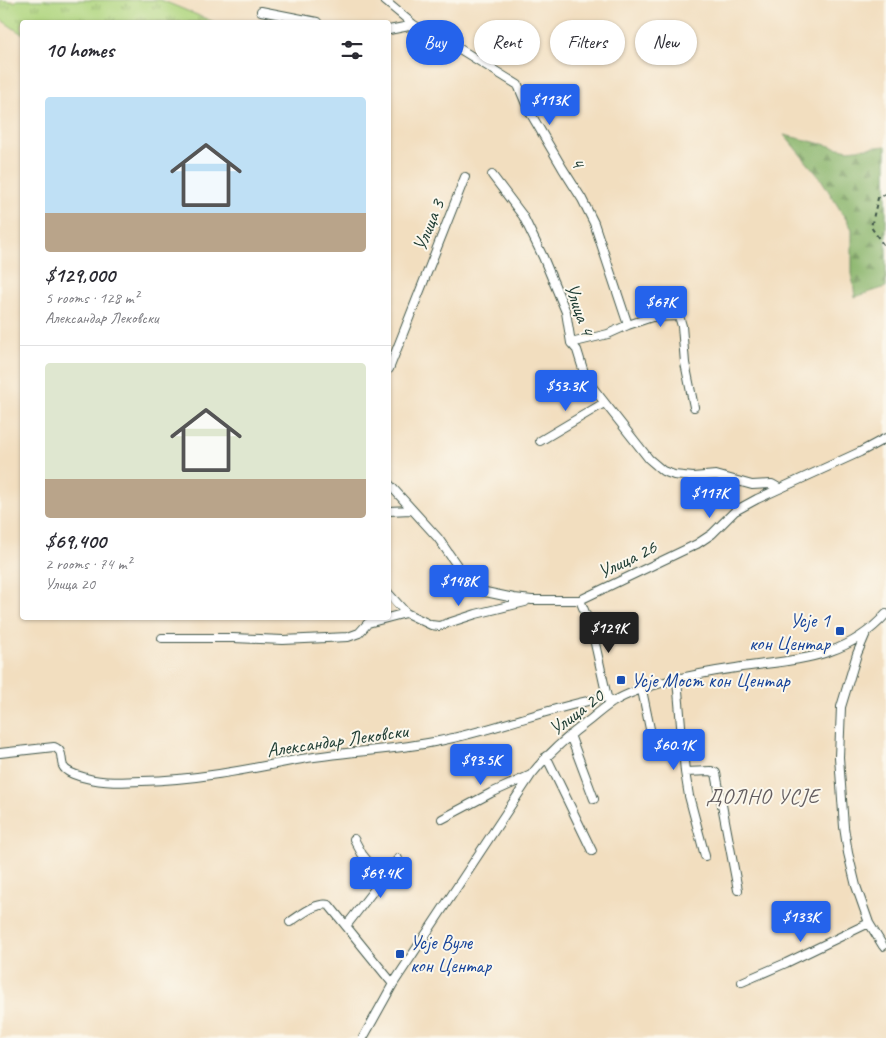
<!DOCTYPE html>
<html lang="en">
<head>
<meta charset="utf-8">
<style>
  :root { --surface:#fff; --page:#f7f7f7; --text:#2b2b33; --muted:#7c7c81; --line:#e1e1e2; --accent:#2563eb }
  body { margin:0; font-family:Caveat,sans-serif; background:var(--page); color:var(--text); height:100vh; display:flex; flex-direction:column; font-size:19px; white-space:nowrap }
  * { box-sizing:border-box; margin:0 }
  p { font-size:16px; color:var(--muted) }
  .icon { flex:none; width:28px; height:28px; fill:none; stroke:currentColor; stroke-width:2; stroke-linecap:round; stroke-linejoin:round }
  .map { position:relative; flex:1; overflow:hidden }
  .panel { position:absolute; left:20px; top:20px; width:371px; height:600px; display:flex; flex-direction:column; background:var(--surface); border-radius:5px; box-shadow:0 1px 4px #0004 }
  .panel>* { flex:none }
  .guide { position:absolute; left:406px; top:20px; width:404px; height:45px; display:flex; gap:10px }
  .price { position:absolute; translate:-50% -42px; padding:0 11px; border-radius:5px; background:var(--accent); color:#fff; font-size:16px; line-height:32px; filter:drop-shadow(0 1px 2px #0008) }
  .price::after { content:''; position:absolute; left:50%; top:30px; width:15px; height:11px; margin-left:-8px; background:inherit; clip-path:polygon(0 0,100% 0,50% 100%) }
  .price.on { background:#222; color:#fff }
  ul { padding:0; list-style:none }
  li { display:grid; align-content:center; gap:10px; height:265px; padding:0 25px }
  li+li { border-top:1px solid var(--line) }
  li span { display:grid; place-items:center; height:155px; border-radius:5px; color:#555 }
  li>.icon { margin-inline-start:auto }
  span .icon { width:90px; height:90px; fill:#fffc; stroke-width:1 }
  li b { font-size:21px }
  h2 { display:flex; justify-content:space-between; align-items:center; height:60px; padding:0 25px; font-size:21px }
  .tag { padding:0 18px; border-radius:22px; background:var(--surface); box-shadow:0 1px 4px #0004; font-size:18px; line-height:45px }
  .tag.on { background:var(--accent); color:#fff }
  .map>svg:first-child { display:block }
  .grass { fill:url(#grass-tufts); stroke:#678959 }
  .forest { fill:url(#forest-firs); stroke:#557a50 }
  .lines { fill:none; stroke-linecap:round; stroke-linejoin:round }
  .street-casing { stroke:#3f5549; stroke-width:10 }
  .path { stroke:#3f5549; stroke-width:2; stroke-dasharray:4 4; stroke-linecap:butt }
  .street { stroke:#fff; stroke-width:8 }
  .transit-dot { fill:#1a4fb4; stroke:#fbf7ec; stroke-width:2 }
  .labels { text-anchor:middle; stroke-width:4; stroke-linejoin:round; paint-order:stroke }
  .street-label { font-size:20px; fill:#1f3d34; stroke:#fbf7ec }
  .transit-label { font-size:20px; fill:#164399; stroke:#fbf7ec; text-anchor:start }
  .neighbourhood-label { font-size:21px; letter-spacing:1px; fill:#645e60; stroke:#fbf7ec }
</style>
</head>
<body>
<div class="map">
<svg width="886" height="1038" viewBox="0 0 886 1038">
  <defs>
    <pattern id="grass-tufts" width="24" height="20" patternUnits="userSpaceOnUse" patternTransform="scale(1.25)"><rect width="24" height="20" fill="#afd57e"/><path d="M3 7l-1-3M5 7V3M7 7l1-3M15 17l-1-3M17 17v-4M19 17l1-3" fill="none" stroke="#8eae68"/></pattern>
    <pattern id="forest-firs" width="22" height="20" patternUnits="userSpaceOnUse" patternTransform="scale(1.25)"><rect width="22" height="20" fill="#8bb66d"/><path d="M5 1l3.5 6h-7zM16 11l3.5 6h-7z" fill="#71955a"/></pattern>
  </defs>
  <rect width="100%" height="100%" fill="#fbf7ec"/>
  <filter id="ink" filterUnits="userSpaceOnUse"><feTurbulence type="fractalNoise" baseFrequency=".02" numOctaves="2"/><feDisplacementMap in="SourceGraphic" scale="10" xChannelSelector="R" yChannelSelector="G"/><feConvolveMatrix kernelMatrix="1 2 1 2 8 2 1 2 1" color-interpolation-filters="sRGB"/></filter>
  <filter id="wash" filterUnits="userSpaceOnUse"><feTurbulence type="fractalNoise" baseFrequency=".0096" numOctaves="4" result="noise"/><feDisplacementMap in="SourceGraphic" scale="20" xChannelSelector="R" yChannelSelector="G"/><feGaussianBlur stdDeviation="1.12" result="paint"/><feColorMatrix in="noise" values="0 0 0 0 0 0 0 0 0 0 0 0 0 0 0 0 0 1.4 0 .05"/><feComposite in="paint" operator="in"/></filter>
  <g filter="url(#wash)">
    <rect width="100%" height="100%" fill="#f2debf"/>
    <path class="grass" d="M0,0L15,2L17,0H161L214,22H22V34L0,19Z"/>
    <path class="forest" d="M784,135L848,150L886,146V287L855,297L852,275V229L821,179Z"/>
  </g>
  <g filter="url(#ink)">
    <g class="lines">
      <g class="street-casing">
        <path id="street" d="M384,0L414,25L430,34L455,46L518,85L528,109L563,169L582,199L594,223L628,325
          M261,11L317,22
          M389,30L414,25
          M492,175L523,216L543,257L566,312L571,343L577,350L586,379L649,459L663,471L674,475L693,477L716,475L752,485L772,484L779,488
          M571,343L608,334L628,325L652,317L679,316L682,326L685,363L694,407
          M389,369L465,177
          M540,441L604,403
          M389,484L438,538L472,587L476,590L514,598L532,600H580L697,544L712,534L735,511L757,499L860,452L886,438
          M389,511L411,510
          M389,594L406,613L431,625L439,626L476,614L525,602
          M580,600L592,630L607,697
          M866,633L857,654L841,707L839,757L844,827L848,853L856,886L869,923L883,946
          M162,638H233L283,640L348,637L359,633L368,623L406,613
          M677,679L685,772L689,796L705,856
          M642,690L650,729
          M570,735L594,799
          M0,753L54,747C64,751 60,758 63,766C66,773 79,776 86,778C104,783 123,782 142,781C194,780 245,770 296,760C343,751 392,751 439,741C496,730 550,707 607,697L613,702
          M546,756L592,851
          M685,772L711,771L716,773L738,890
          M442,819L491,793L531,775
          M354,839L362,854L382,879
          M290,922C301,915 316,902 329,905L393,984
          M346,926L398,859
          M742,982L786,963L869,923
          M363,1038L393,984L531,775C549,752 568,736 591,719C598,713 605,707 613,702C642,684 701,673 736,668C793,659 844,661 886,614"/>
      </g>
      <path class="path" d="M886,194L878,198L871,227L884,246H886"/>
      <use href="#street" class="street"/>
    </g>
  </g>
  <g class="transit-dot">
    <rect x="835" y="626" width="10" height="10" rx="2.5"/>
    <rect x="616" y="675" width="10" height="10" rx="2.5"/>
    <rect x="395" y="949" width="10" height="10" rx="2.5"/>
  </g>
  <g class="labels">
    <g class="street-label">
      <text transform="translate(578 162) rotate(58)" y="7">4</text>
      <text transform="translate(428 225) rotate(-68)" y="7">Улица 3</text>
      <text transform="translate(580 309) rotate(71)" y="7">Улица 4</text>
      <text transform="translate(627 559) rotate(-26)" y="7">Улица 26</text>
      <text transform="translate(576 712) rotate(-37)" y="7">Улица 20</text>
      <text transform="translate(337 740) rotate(-8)" y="7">Александар Лековски</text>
    </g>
    <g class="transit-label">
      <text x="830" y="627" text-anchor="end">Усје 1<tspan x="830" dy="23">кон Центар</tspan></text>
      <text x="631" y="687">Усје Мост кон Центар</text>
      <text x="410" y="949">Усје Вуле<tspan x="410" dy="23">кон Центар</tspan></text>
    </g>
    <g class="neighbourhood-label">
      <text x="763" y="803">ДОЛНО УСЈЕ</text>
    </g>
  </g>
</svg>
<b class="price" style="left:550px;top:126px">$113K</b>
<b class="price" style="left:661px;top:328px">$67K</b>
<b class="price" style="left:566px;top:412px">$53.3K</b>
<b class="price" style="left:710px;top:519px">$117K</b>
<b class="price" style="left:459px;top:607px">$148K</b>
<b class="price on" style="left:609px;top:654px">$129K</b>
<b class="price" style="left:674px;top:771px">$60.1K</b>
<b class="price" style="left:481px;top:786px">$93.5K</b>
<b class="price" style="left:381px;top:899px">$69.4K</b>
<b class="price" style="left:801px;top:943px">$133K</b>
<div class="guide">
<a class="tag on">Buy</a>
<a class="tag">Rent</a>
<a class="tag">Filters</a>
<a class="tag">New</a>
</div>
<section class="panel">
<h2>10 homes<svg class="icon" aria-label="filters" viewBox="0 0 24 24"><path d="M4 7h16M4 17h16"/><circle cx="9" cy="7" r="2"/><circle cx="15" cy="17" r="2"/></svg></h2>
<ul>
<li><span style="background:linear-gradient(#bfe0f5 75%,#b9a48a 0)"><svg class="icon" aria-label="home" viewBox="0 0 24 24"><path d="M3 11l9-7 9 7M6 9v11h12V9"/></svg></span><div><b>$129,000</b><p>5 rooms · 128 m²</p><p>Александар Лековски</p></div></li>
<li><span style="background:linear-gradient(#dfe7d0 75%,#b9a48a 0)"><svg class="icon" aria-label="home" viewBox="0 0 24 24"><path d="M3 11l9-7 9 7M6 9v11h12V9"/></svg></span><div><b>$69,400</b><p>2 rooms · 74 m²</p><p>Улица 20</p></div></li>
</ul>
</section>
</div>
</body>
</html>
